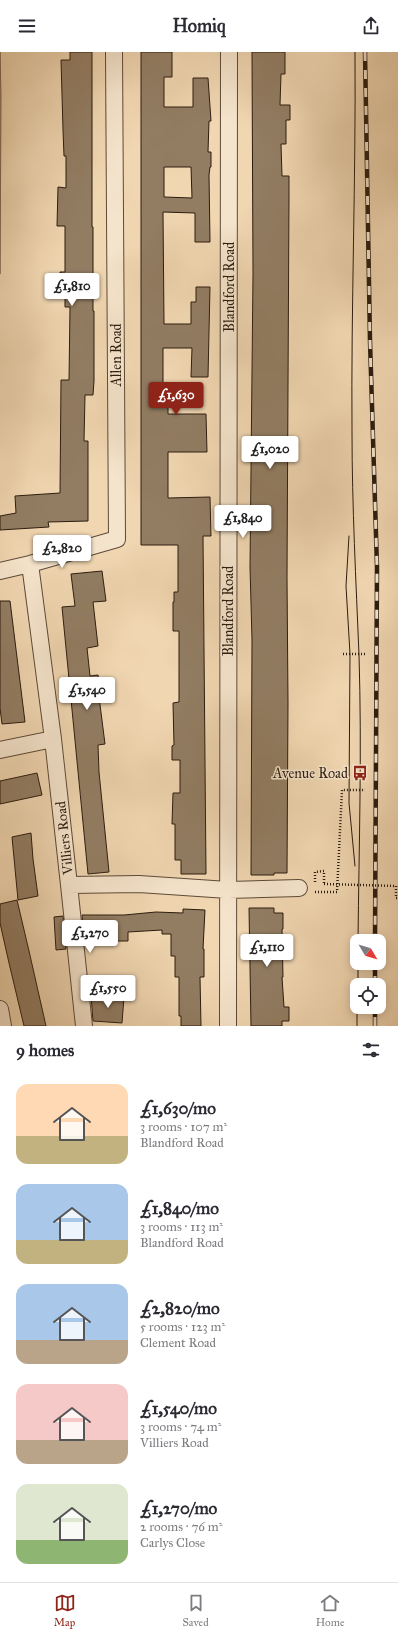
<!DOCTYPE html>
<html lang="en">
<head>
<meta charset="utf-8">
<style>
  :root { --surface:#fff; --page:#f7f7f7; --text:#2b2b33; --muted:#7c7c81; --line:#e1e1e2; --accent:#8f2418 }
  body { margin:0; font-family:"IM FELL Great Primer",serif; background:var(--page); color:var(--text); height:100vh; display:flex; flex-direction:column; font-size:15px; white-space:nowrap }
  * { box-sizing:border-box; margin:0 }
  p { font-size:13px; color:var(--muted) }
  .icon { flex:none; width:22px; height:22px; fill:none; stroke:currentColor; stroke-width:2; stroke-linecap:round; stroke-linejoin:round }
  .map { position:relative; height:974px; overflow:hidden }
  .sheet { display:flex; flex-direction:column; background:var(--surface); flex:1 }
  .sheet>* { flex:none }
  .needle { width:26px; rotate:128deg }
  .controls { position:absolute; left:350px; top:882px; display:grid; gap:8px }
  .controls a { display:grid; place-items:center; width:36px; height:36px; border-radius:8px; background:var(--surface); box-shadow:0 2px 10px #0003; font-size:20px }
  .price { position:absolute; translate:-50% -34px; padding:0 9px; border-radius:4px; background:#fff; color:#222; font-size:13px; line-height:26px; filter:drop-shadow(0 1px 2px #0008) }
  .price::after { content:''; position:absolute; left:50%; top:24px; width:12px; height:9px; margin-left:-6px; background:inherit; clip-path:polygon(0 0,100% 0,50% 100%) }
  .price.selected { background:var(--accent); color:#fff }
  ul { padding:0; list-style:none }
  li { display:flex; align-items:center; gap:12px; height:100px; padding:0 16px }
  li span { display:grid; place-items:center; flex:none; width:112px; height:80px; border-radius:12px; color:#555 }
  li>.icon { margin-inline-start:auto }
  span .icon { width:48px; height:48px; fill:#fffc; stroke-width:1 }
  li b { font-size:17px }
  h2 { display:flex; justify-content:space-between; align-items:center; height:48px; padding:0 16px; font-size:17px }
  header { display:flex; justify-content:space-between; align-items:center; height:52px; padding:0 16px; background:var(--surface); font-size:18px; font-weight:700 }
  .tabs { display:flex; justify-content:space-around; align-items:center; height:56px; border-top:1px solid var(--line); background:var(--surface); font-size:11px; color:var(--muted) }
  .tabs a { display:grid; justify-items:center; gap:2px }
  .tabs .selected { color:var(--accent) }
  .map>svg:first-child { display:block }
  .green { fill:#cfb695; stroke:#7e6952 }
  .building { fill:#927d63; stroke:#2c1c0f; fill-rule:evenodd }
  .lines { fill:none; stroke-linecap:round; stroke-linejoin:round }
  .minor-casing { stroke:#5d4a38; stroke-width:18 }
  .path { stroke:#2c1c0f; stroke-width:2.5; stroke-dasharray:1 2; stroke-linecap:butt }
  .minor { stroke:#f5e4cc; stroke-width:16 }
  .tram { stroke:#2c1c0f; stroke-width:1 }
  .rail-casing { stroke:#2c1c0f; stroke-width:4.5 }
  .rail { stroke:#f5e4cc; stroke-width:3; stroke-dasharray:9; stroke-linecap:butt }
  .path-bridge { stroke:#2c1c0f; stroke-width:2.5; stroke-dasharray:1 2; stroke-linecap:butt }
  .labels { text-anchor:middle; stroke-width:3; stroke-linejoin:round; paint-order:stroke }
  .street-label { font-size:14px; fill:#2c1c0f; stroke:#f5e4cc }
  .poi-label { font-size:14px; fill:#2c1c0f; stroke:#f5e4cc; text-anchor:end }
</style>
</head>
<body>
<header><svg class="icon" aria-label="menu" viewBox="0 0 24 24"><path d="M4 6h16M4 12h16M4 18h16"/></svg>Homiq<svg class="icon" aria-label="share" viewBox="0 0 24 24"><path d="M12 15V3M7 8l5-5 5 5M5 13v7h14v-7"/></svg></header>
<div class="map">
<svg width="398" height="974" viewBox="0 0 398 974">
  <rect width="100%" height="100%" fill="#f0d6b1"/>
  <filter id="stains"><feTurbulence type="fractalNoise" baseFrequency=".005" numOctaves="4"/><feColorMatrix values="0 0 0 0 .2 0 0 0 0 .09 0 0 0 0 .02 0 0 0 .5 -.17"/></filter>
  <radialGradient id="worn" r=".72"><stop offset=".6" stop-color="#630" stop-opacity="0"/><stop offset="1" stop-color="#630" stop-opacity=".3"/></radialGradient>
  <path class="green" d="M0,0L1,44L0,222Z"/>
  <path class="building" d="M70,0H92V175H93V259H94V329L93,343H85L84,389H88V469L48,470L49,475L0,478V464L16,461L15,444L60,441L61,328H69L70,255H65V236H60V220H65V174H57L58,135L66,136V104H64L63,78L61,8H70Z
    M141,0H172V25H164V55H193V26H208L211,69H209L208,100H211V115H210L209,123L210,190H195V161L163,160L164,272H191V250H196V235H210L208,325H191L192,296H163V341H168V362H206L207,400H168V446L210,445L211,484H203L206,822H181V808H175V772H172L173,741H180V708H172V694L174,693L173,651L179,650V579H173V550H174V540H178V493H141ZM164,115H191L192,146L164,145Z
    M252,0H285V22H281L280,53H290V68H286V92H281L282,124H289V145L287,526L288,651L287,821H274V823H251L252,588L250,515L253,222Z
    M102,519L106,549L93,550L98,594L87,596L90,624L98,623L100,637H98L105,692L98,693L99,720L109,820L88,822L62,555L75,554L71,522Z
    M0,549H10L25,670L2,672L0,656Z
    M37,721L42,743L0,752V729Z
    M31,781L33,807L38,844L18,848L12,785Z
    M17,848L29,899L46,974H24L9,911L0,871V852Z
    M249,856H274V861H283V877H282L283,925H282L284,955H289V969H282V974H251Z
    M183,857L205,858L203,897H204V925H200L201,974H181V964H179V925H175V904H171V882H162V878L128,880V889H84L82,863H124L156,860L183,861Z
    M63,864L66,897L56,898L54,865Z
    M91,943L124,945L122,971L93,969Z"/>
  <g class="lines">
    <g class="minor-casing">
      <path id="minor" d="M30,512L53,687L69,833L139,832L228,838L299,836
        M0,519L30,512L117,487L114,0
        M0,698L53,687
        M69,833L84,974
        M0,957L3,974
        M228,974L229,0"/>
    </g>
    <path class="path" d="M343,602H366
      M315,830V820L324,819V832
      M396,834V846H398
      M315,840H337L342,738H365"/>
    <use href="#minor" class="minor"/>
    <path class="tram" d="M355,0C356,127 351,253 352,380C352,454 356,529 359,603C362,698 359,794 358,889
      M349,484L346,534L350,602L349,751L355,814
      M358,933V911
      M357,974V955"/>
    <g class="rail-casing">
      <path id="rail" d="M365,0L370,289L377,515L375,889
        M375,933V911
        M375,974V955"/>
    </g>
    <use href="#rail" class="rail"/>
    <path class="path-bridge" d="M324,832L396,834"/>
  </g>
  <defs>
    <g id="bus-bare" transform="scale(1.2)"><path d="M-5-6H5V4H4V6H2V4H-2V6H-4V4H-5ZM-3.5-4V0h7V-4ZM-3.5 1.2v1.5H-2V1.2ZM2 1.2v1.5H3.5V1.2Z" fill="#8f2418" stroke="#f5e4cc" stroke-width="2.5" paint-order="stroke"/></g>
  </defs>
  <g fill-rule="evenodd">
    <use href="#bus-bare" x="360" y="721"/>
  </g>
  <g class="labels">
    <g class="street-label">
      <text transform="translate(229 235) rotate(-90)" y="5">Blandford Road</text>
      <text transform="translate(116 303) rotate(-90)" y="5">Allen Road</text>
      <text transform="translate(228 559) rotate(-90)" y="5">Blandford Road</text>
      <text transform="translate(64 786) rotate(-96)" y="5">Villiers Road</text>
    </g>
    <g class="poi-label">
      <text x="348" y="726">Avenue Road</text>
    </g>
  </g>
  <rect width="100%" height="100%" filter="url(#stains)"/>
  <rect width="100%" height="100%" fill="url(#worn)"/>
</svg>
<div class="controls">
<a><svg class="needle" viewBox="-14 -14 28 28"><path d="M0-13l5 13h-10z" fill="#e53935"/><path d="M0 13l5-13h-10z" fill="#7c7c81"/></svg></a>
<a><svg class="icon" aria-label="locate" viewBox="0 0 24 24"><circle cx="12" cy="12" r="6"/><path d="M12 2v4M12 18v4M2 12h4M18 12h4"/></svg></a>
</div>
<b class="price" style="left:72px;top:255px">£1,810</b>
<b class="price selected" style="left:176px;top:364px">£1,630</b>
<b class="price" style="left:270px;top:418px">£1,020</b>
<b class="price" style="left:243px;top:487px">£1,840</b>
<b class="price" style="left:62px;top:517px">£2,820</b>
<b class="price" style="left:87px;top:659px">£1,540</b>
<b class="price" style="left:90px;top:902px">£1,270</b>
<b class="price" style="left:267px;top:916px">£1,110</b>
<b class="price" style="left:108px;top:957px">£1,550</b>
</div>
<section class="sheet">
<h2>9 homes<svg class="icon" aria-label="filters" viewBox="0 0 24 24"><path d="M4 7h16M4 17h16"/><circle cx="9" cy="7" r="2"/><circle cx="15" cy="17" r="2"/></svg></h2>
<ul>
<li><span style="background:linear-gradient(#ffd9b3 65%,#c2b280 0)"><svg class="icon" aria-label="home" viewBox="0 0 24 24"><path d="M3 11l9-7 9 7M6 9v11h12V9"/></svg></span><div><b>£1,630/mo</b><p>3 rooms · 107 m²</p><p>Blandford Road</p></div></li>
<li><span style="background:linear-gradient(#a9c7e8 70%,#c2b280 0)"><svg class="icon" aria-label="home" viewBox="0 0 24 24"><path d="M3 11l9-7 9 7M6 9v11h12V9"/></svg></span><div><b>£1,840/mo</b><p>3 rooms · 113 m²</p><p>Blandford Road</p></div></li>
<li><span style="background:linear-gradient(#a9c7e8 70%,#b9a48a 0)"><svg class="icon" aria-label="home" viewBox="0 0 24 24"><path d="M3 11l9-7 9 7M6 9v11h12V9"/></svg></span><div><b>£2,820/mo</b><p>5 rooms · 123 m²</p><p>Clement Road</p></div></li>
<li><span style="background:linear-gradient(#f6c9c9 70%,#b9a48a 0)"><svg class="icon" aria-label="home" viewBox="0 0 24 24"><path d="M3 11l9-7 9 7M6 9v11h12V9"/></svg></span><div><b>£1,540/mo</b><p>3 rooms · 74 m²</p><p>Villiers Road</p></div></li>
<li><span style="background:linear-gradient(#dfe7d0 70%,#8fb573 0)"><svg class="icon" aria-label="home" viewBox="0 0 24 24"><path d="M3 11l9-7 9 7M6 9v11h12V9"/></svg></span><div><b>£1,270/mo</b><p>2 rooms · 76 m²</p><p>Carlys Close</p></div></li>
</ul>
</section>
<nav class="tabs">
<a class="selected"><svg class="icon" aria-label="map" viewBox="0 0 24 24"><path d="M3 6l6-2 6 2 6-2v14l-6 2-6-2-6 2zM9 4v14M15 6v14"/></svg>Map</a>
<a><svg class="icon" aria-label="saved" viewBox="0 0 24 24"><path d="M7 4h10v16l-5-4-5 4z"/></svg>Saved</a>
<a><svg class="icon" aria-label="home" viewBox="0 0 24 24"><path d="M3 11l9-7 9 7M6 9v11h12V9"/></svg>Home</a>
</nav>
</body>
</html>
